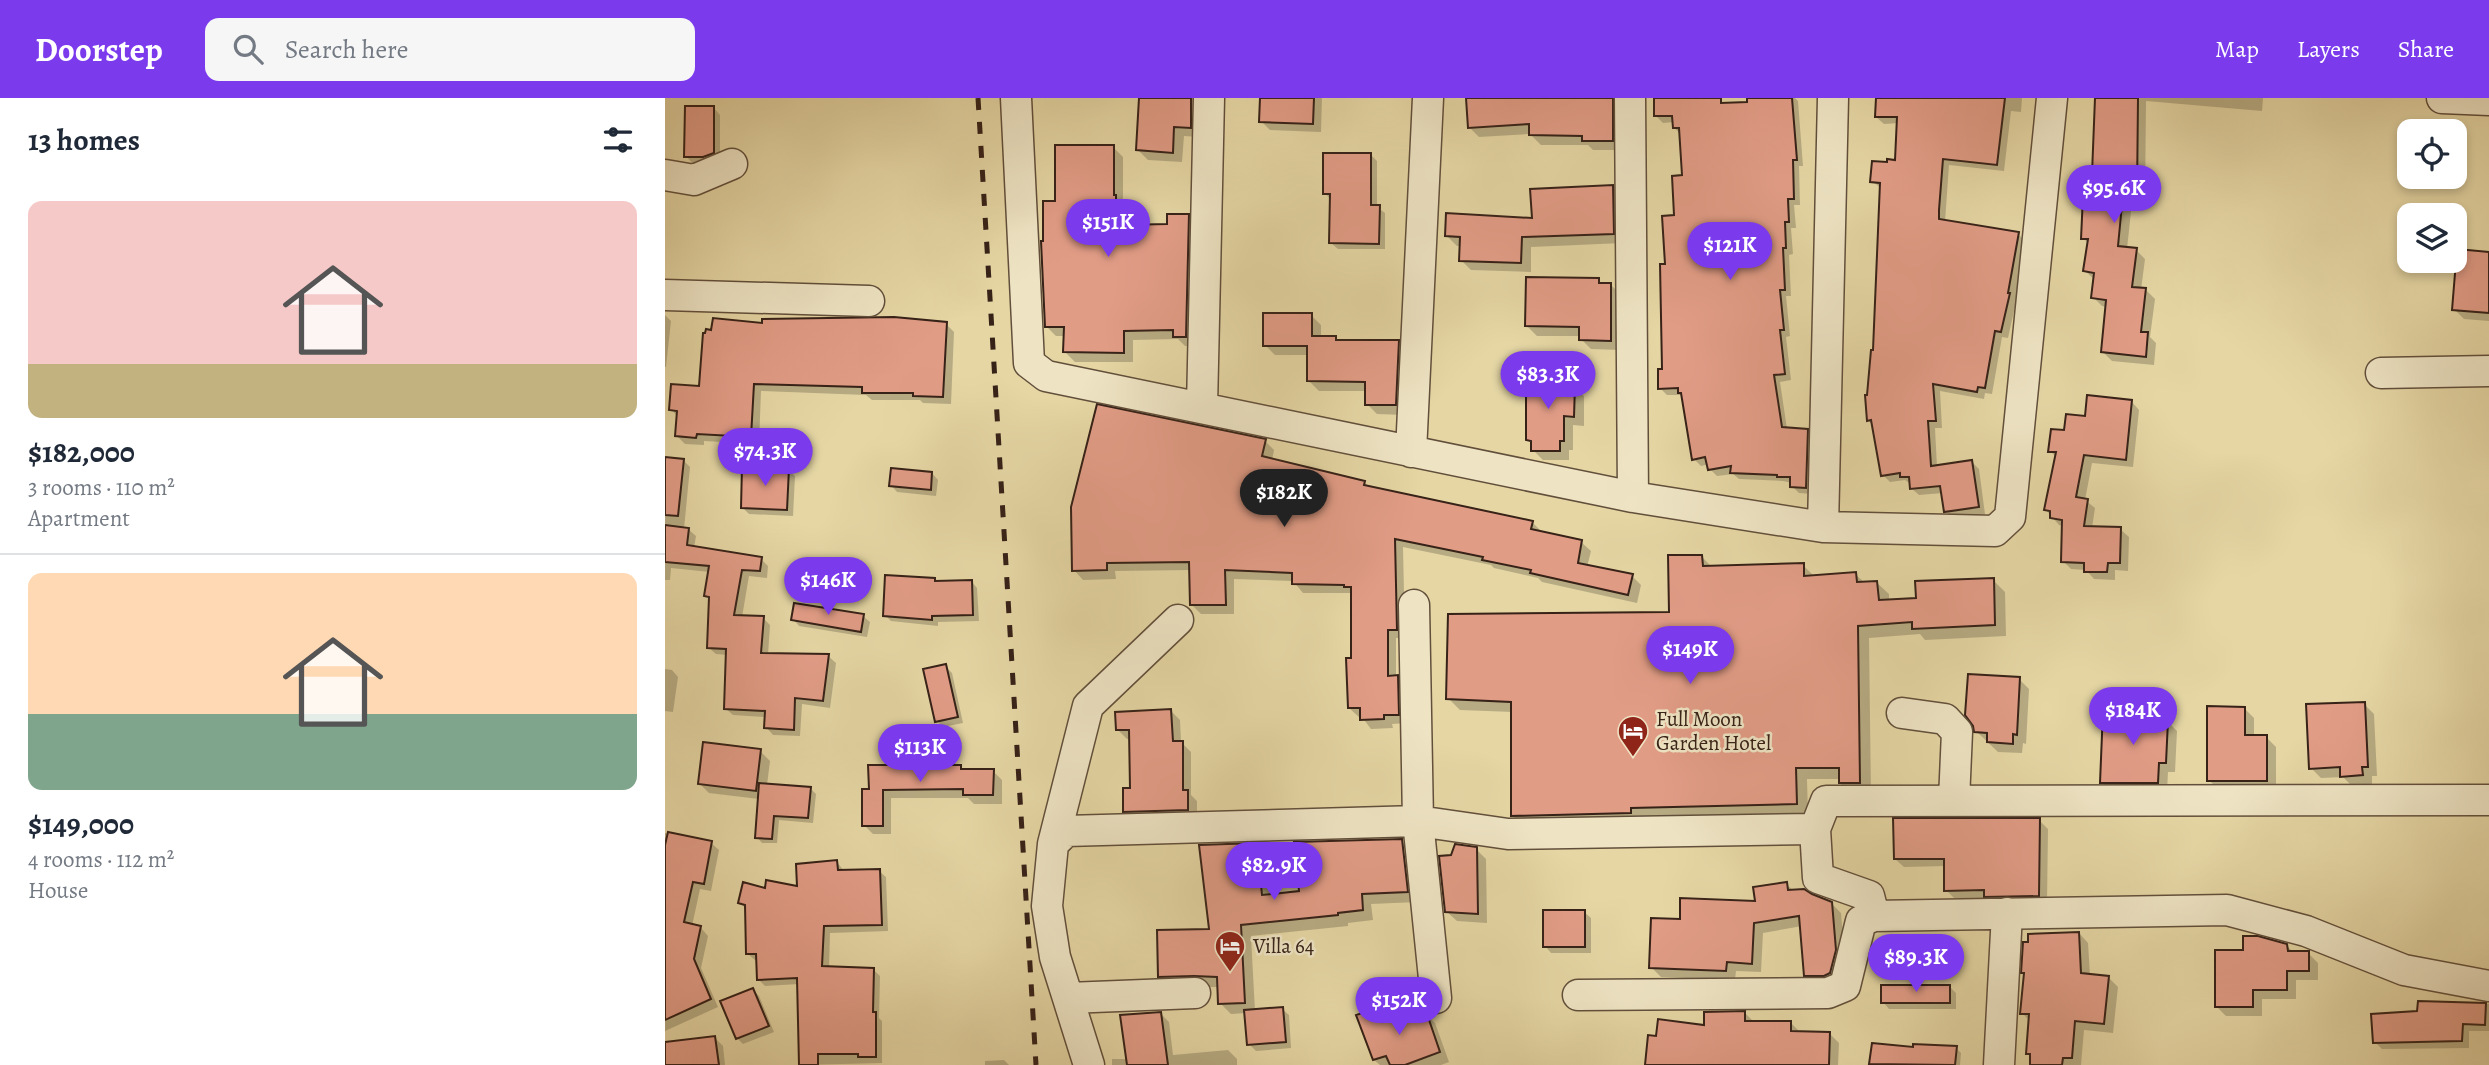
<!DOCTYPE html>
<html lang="en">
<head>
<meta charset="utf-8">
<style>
  :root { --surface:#fff; --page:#f6f6f7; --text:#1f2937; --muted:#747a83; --line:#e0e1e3; --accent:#7c3aed }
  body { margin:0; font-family:Alegreya,serif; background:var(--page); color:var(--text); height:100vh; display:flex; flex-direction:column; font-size:26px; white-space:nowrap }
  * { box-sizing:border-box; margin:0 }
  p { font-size:23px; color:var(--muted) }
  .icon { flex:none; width:38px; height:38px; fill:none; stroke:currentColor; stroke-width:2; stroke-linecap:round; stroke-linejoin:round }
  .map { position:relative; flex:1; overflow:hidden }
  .panel { display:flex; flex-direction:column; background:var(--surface); width:665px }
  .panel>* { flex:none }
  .controls { position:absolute; left:1732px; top:21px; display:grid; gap:14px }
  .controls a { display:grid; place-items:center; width:70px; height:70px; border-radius:14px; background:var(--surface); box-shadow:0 4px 10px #0003; font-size:35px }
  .price { position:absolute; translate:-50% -60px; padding:0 16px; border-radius:24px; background:var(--accent); color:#fff; font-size:23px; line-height:46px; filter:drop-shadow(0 2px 4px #0008) }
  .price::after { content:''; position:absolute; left:50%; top:42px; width:21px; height:16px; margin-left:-10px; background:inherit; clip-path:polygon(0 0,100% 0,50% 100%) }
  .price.selected { background:#222; color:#fff }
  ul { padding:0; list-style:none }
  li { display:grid; align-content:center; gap:14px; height:371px; padding:0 28px }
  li+li { border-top:2px solid var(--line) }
  li span { display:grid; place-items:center; height:217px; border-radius:14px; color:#555 }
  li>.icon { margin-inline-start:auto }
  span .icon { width:126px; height:126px; fill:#fffc; stroke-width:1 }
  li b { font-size:30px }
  h2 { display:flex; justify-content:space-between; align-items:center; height:84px; padding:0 28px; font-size:30px }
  header { display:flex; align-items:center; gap:42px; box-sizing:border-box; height:98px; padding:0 35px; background:var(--accent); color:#fff }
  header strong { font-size:33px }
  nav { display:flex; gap:38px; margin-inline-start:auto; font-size:24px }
  .search { width:490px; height:63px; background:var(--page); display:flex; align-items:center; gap:18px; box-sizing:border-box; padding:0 24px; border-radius:14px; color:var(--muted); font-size:26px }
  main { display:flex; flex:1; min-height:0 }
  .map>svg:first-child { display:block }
  .shadow { fill:#0003 }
  .building { fill:#e19c86; stroke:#372218; stroke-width:2 }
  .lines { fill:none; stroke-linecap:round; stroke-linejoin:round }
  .minor-casing { stroke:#624f3b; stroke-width:33 }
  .minor { stroke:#eee4c4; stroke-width:30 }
  .rail { stroke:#372218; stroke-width:5; stroke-dasharray:12 12; stroke-linecap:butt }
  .labels { text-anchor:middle; stroke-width:5; stroke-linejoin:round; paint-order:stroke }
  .poi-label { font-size:21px; fill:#372218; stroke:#eee4c4; text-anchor:start }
</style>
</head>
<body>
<header>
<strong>Doorstep</strong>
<div class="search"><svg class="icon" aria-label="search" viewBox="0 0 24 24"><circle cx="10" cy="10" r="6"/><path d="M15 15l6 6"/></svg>Search here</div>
<nav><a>Map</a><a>Layers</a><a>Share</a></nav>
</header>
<main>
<section class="panel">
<h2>13 homes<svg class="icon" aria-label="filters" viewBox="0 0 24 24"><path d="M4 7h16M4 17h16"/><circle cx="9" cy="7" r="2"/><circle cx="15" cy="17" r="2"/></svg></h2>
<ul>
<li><span style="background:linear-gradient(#f6c9c9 75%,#c2b280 0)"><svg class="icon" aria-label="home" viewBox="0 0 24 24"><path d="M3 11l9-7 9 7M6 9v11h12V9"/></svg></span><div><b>$182,000</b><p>3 rooms · 110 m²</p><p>Apartment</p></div></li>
<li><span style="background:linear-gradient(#ffd9b3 65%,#7fa58c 0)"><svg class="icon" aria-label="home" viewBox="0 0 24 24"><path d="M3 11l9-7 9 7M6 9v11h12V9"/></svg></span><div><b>$149,000</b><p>4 rooms · 112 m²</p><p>House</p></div></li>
</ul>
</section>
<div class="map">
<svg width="1824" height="967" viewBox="0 0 1824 967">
  <rect width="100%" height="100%" fill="#e5d6a4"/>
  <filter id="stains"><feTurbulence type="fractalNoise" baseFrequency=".00286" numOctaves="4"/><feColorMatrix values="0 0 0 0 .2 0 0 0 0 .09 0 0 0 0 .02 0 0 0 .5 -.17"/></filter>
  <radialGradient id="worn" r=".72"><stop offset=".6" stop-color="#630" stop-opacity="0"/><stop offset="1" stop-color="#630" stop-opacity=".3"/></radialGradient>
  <path class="shadow" d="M476,0H539L535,39L519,38L517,64L483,62L473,52Z
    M597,0H657L656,34L605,32L596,23Z
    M803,0H959L957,52H928L923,47H876L865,36L814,39L804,29Z
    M1015,0H1037L1043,6H1084L1083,0H1130L1133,3L1138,68H1134L1135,107H1129L1131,130H1126L1128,156L1124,157L1126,198H1121L1125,238L1121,239L1126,282L1115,284L1122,331L1142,332L1149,339L1148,396L1134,395L1127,388V385L1118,383L1074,381L1068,376L1052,378L1045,371L1044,366L1036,368L1029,361L1016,297H1002L995,290L998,273L1002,168L1018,79L1017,37L1009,30V24L998,25L991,18Z
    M1213,0H1357L1356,14L1346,13L1339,73L1284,67L1280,124L1353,136L1360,143L1351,204L1343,240L1337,239L1327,296L1320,295L1319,301L1275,293L1277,330H1270L1272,369L1307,364L1314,371L1320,416L1288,421L1281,413L1278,395L1254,397L1246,390V386L1240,382L1225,384L1218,377L1209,328L1203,322L1209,254L1217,91L1207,83L1231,64L1234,25L1219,26L1211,19Z
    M1432,0H1598L1597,13L1481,3L1480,104H1467L1462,151L1471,152L1480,161L1476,192H1481L1490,201L1485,239L1491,245L1489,267L1447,263L1438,254L1442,209L1437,208L1428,199L1430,182L1420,173L1424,146L1418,140L1429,78Z
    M49,10L55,17V61L45,65H27L21,58Z
    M448,49L458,59V106L466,115V128H504L523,118L533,127L530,248H520L513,241L468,242V264H410L400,254V238H391L381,228L380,145L392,105Z
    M706,57L712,63V109L720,115V151H673L666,145V102L660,95Z
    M947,89L957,99L958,145L866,149V174L806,172L796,162V148H792L782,138L869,122Z
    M1824,155V223L1799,221L1789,211Z
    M933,182L938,187H946L956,197L955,252L926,251L916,241V238H872L862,228Z
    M0,217L6,223L1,269H0Z
    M646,217L656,227V239L670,240L675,244H733L743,254L740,317L712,316L702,306V293H654L644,283V257H610L600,247Z
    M281,226L289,234L286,306L258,305L255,302H207L201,297L96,293L94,346L39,343V347L20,346L12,338L13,319L6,311L35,290L99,227Z
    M899,280L919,298V328L908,327V352H904V362H878L868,352V347L863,342Z
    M1466,303L1474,312L1468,369L1427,365L1420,402L1430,410L1427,430L1455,431L1464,439L1463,473L1450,472V482L1429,481L1421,472L1406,471L1398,463L1399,428L1394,427L1381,412L1392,360L1385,353L1401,334L1421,320Z
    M600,343L609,352L607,362L699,384L705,390L867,424L877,434L916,444L926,453L922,469L967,478L976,487L972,505L877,484L873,480L829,470L826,467L738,449L740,541L731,540V578L741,588L742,625L727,626L728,630L706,631L697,619H694L684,610L688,562V495H638L628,483L569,481V516H536L527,507L526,472L450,473L451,481L418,482L409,472Z
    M0,361L18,362L25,369L19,431H23L31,438L29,450L96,461L103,468L102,480L84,478L77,519L98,520L105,527L103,557L163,558L171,565L165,610L137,606L135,638L108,637L101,629V619L68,617L60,610L63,557L51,556L43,549L46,502L41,497L45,474L6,470L5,482H0Z
    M123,372L130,378L128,418L84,416L77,409Z
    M267,375L273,382L271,398L232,394L226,387Z
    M1036,458L1047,469L1138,467L1150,479L1190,476L1200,485H1212L1224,496V504L1253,502L1328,482L1340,494L1341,538L1260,542L1255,536L1204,540L1206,697H1187L1175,685V681H1142L1143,717L860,730L848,718V614L795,612L783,600L1006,516Z
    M270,481L273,485L306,483L312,490L314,523L273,524V528L226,523L220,517Z
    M198,518L205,524L202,539L134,528L128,521Z
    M280,568L287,575L298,625L278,629L272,623Z
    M0,571L7,572L13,579L8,614L0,613Z
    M1354,581L1364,591L1361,646L1358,645L1357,655L1333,654L1311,633Z
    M1699,606L1709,616L1712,678H1707V687L1687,688L1678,679L1656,680L1646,670Z
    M1579,610L1589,620V639H1601L1611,649V692H1554L1544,682Z
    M506,613L515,622L516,644L526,654V697L532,703V721L469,722L460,713L467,692L466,641H462L453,632Z
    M1495,616L1512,633L1510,674H1503L1502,694H1447L1437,684Z
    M95,653L105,663L102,687L145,690L151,696L148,725L114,722L112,745H97L92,739L94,701L44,695L34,685Z
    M295,669L299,673H328L337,682V706H309L303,700H226V736H208L199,727V693Z
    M1374,722L1383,731L1382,805L1329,806L1323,800H1289L1281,792V768L1239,769L1230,761Z
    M0,735L46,745L54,752L46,793L35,791L27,828L36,830L43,838L36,870L53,909L0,933Z
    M737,743L747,754L753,804L706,806L708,822L683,825V828L586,838L590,913L617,911L624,917L626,950L591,953L584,946L581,915L566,916L555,905L554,889H505L494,878L545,833L591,747L602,758L606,798L636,794Z
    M811,751L821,761L822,825L792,823L781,813Z
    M172,764L179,773H214L221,779L223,833L165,835L164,870L209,872L215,878L214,920L217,923V965L136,967L134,886L100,888L93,881V862H90L83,856L81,811L75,804L101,792L134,790Z
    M1121,786L1129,793L1166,805L1176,815L1180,862L1174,885L1150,887L1140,877L1137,828L1098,835L1096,874L1071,873L1070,882L996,879L986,869L1017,823L1092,805Z
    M919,814L926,820V855H886L880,848Z
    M1414,835L1423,845L1425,878L1444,880L1453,889L1448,935L1419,932L1416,967H1366L1367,960L1363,955L1365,923L1357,915L1361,877L1358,875Z
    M1622,848L1629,855H1643L1653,865V882H1631V901H1597V918H1561L1551,908Z
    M1284,888L1291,895V911H1224L1218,904Z
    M88,892L94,898L109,934L78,946L72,940Z
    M1754,905L1824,906V933H1804V950L1717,951L1710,944L1754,915Z
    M712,912L723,924L756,912L770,925L784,964L776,967H715L709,962Z
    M1080,915L1090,925L1125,924L1135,934L1165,936L1174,945L1173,967H981L1041,929Z
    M496,916L504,924L508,957L563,952L572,961V967H447V961H463Z
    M50,940L58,948L60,967H0V946Z
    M1250,950H1291L1296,955L1295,967H1208L1206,965Z
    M339,962L344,967H320V963Z"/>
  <path class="building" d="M474,0H526V30L509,29L508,55L471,52Z
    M595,0H649L648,26L594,24Z
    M801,0H948V43H917V38L864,37V26L803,30Z
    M989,0H1056V5L1082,4V0H1127L1132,62H1128L1129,101H1123L1124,124H1120L1121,150H1118L1120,192H1115L1119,232H1115L1120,276L1109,277L1117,329L1143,331L1141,390L1125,389V379H1112V377L1065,375L1066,368L1043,372L1040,359L1027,362L1016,295H1013V290L993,291V271H997L995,166H1000L997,118L1009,117L1007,78L1017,77L1014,30H1008L1007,18H989Z
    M1211,0H1340L1332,67L1278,61L1274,112V121L1354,134L1343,195H1345L1336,234L1330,233L1320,290L1313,289L1312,294L1268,286L1271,323H1263L1266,368L1307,362L1314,409L1279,414L1275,388L1245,391L1244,379H1235V375L1216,378L1206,322L1202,323L1200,297H1202L1206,252H1208L1215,85L1205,84L1207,63L1222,64V61L1230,62L1232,19H1210Z
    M1430,0H1473L1472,96H1458L1453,148L1472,150L1467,189L1481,190L1476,234H1483L1481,259L1436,254L1441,202L1426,200L1429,175L1418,173L1423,141H1416L1419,76H1427Z
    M20,8H49V55L38,59H19Z
    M390,47H449V97H451V103H456L457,127L502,126V116H524L521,239H508V232L459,233V255L398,254L399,229H380L376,143H378V103H390Z
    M658,55H706V107H715L714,146L664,145L665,96H658Z
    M948,87L949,136L857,139L856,165L794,163L795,139L780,138L781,115L867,120L865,91Z
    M1792,151L1824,154V215L1787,212Z
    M861,179L934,180V185H946V243L914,242V229L860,228Z
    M598,215H647V238H671V242H734L731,307H700V284L642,283V248H598Z
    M229,219L282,224L278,299L248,298V295H197V289L89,286L86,339L32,336L31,340L10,338L12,313L4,312L6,286L34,288L38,235H40L41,231L46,232L48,220L97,225V221Z
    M861,278H900L899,287H910L909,319L899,318V343H895V353H866V343L861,342Z
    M1422,297L1467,302L1461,362L1419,357L1411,399L1423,401L1419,428L1456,429L1455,465H1443L1442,474H1419V465L1396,464L1397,422L1385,420V413L1379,412L1391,354H1383L1386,331L1399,332L1401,316L1420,318Z
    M432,306L601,341L597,358L700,383L699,387L868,423L866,431L917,442L913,465L968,476L963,497L865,475L866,472L817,462L818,459L730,441L732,532H723V578L733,577L734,617H719V621L695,622V610H683L681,560H686V489H679V487L627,486V475L560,472L561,507H525L524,464L442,465V472L407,473L406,409Z
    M0,359L19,361L13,418L0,417Z
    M77,368L124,370L122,412L76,410Z
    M226,370L267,374L266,392L224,388Z
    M0,427L24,430L22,447L97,459L95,473L77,472L69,517L99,518L96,555L164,556L158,603L130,600L129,632L99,630L100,613L59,611L61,551L42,550L44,499L39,498L44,468L0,464Z
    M1003,457H1037L1038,468L1139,465V478L1191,474L1192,484L1212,483L1214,502L1251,500L1250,483L1329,480L1330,527L1247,531V524L1193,528L1195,685H1174V670H1131L1132,706L966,710V715L846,718V604L781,601L783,516L1004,514Z
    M220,477L270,480V483L307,482L308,517L267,518V522L218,518Z
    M129,505L199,516L196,534L126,522Z
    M281,566L293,619L270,624L258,571Z
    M1303,576L1355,579L1352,637L1348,636V646L1322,644V635L1309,634L1308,628L1300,617Z
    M1700,604L1703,669H1697L1698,677L1675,679V669L1644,671L1641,606Z
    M1542,608L1580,609V637H1602V683H1542Z
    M506,611L508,643H518V692H523V712L458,714V690H465L464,632H451L450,614Z
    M1438,612L1496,615V621L1503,622L1501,665H1494L1493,685H1435Z
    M38,644L96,651L91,693L33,686Z
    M203,667H296V671H329L328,697H298V691L218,692V728H197V691H204Z
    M94,685L146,689L143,720L109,718L107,741L90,740Z
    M1228,720H1375L1374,798L1319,799V792L1279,793V761H1229Z
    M3,734L47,743L39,786L28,784L19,824L36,828L29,861L46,901L0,922V747Z
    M737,741L743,794L697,796L698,812L673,815V817L576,827L580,905L553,906L552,879L529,878L493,879L492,832L544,831L534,747L592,745L597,797L634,793L629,744Z
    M790,746L812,749L813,816L780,814L774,758L786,757Z
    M172,762L173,772L215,771L217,827L159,828L157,868L209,870L208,914H211V959H193V956H153V967H134L132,880L92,882L91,856H81L80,807L73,805L78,784L100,790L101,782L132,788L131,766Z
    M1122,784L1123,792L1139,791L1147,796L1167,804L1171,852L1165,875L1159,878H1139L1134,818L1089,825L1087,866L1062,864L1061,873L984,870L986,820L1015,821V800L1090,803L1088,789Z
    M878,812H920V849H878Z
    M1414,834L1416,875L1444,878L1439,926L1410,923L1407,960H1398L1397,967H1365V956H1361L1364,916H1355L1359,875H1356L1358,844H1363V836Z
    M1578,838H1593L1622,846L1623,853H1644V873H1622V892H1588V909H1550V852H1578Z
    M1216,887H1285V905H1216Z
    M88,890L104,928L71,941L55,903Z
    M1753,903L1821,905L1820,927L1798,926L1797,943L1708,945L1706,916L1752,913Z
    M618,909L621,944L582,947L579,912Z
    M712,910L718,924L757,910L761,913L775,954L740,967H725L721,958L708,962L691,917Z
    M1080,913V923H1126V933L1165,934L1164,967H980L983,937L991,938L993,921L1039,927V914Z
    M496,914L503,967H462L455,917Z
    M50,938L54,967H0V944Z
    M1207,945L1248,949V946L1292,948L1290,967L1204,966Z"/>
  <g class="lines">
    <g class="minor-casing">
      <path id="minor" d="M351,0L364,265L381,278L968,399L1158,429L1330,433L1345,419L1387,0
        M965,0L968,399
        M1777,0L1824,2
        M0,77L29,82L67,66
        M0,197L204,203
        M1716,275L1824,273
        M537,309L544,0
        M746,354L763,0
        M1158,429L1168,0
        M749,507L753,723L771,900
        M1237,615L1280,621L1292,634L1289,702
        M1150,731L1153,780L1204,798L1209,818
        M388,746L423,608L513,522
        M913,897L1163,895L1180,888L1196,823L1209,818L1562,812L1641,833L1739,872L1824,888
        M403,900L530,895
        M424,967L390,859L382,808L388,746L401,733L753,723L843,736L1150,731L1161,703L1824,702
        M1334,967L1342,815"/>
    </g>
    <use href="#minor" class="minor"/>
    <path class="rail" d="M313,0L371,967"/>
  </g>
  <defs>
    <g id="hotel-pin" transform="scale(1.575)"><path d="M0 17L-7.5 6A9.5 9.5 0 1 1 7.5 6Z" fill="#8f2418" stroke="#eee4c4"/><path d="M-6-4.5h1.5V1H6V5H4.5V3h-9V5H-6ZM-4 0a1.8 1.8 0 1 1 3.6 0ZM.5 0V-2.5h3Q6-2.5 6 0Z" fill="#fff"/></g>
  </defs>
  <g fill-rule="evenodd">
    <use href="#hotel-pin" x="968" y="633"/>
    <use href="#hotel-pin" x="565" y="848"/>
  </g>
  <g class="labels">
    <g class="poi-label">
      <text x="991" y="628">Full Moon<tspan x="991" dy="24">Garden Hotel</tspan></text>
      <text x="588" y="855">Villa 64</text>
    </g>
  </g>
  <rect width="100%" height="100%" filter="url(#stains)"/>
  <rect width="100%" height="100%" fill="url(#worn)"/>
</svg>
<div class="controls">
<a><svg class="icon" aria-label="locate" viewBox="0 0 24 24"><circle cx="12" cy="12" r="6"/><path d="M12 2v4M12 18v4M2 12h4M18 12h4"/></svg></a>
<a><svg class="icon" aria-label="layers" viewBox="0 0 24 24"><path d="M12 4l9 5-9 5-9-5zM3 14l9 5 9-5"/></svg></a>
</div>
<b class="price" style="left:1449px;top:127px">$95.6K</b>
<b class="price" style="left:443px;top:161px">$151K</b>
<b class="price" style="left:1065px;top:184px">$121K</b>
<b class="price" style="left:883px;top:313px">$83.3K</b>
<b class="price" style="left:100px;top:390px">$74.3K</b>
<b class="price selected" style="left:619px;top:431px">$182K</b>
<b class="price" style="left:163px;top:519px">$146K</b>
<b class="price" style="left:1025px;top:588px">$149K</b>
<b class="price" style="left:1468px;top:649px">$184K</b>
<b class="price" style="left:255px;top:686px">$113K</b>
<b class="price" style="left:609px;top:804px">$82.9K</b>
<b class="price" style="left:1251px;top:896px">$89.3K</b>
<b class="price" style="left:734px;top:939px">$152K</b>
</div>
</main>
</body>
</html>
